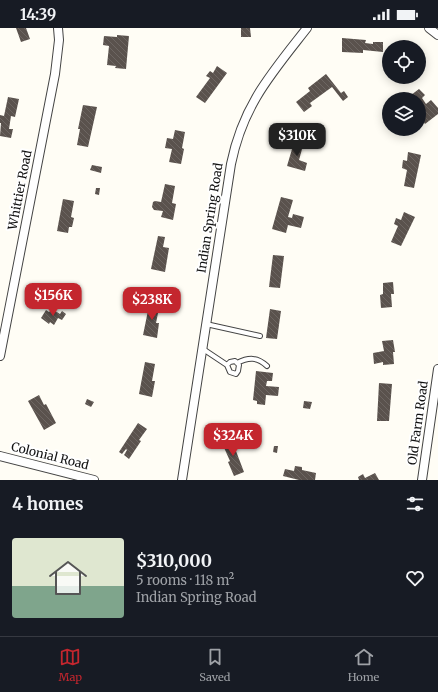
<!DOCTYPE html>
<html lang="en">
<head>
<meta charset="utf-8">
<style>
  :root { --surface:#171b24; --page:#20242c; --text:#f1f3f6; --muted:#9ea1a6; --line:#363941; --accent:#c4262e }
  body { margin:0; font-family:Merriweather,serif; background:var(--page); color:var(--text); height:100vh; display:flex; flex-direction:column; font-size:15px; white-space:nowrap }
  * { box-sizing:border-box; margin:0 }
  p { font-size:13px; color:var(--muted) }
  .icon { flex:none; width:22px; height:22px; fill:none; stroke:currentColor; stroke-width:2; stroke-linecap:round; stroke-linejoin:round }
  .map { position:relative; height:452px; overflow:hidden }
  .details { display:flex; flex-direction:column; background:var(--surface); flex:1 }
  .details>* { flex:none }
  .buttons { position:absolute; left:382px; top:12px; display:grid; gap:8px }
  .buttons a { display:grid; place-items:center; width:44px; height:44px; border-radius:50%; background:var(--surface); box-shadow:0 2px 10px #0003; font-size:20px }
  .price { position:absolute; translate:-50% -34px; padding:0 9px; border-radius:8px; background:var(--accent); color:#fff; font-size:13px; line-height:26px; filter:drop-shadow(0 1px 2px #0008) }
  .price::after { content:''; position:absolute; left:50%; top:24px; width:12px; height:9px; margin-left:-6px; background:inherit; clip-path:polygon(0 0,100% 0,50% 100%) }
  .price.selected { background:#222; color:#fff }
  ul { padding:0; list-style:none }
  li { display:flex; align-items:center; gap:12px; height:100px; padding:0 12px }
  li+li { border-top:1px solid var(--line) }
  li span { display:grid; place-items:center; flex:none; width:112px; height:80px; border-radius:4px; color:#555 }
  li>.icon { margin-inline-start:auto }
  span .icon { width:48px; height:48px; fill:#fffc; stroke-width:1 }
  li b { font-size:17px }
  h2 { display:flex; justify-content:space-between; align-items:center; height:48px; padding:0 12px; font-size:17px }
  .status { display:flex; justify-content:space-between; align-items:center; height:28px; padding:0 20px; background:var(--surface); direction:ltr }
  .status svg { height:11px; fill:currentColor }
  .menu { display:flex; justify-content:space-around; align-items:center; height:56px; border-top:1px solid var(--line); background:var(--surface); font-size:11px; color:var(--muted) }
  .menu a { display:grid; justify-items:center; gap:2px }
  .menu .selected { color:var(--accent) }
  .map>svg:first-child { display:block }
  .building { fill:url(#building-back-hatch) }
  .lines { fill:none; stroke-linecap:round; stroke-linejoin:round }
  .lane-casing { stroke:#444; stroke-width:6 }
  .street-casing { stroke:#444; stroke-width:10 }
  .lane { stroke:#fff; stroke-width:4 }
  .street { stroke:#fff; stroke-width:8 }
  .labels { text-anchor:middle; stroke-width:4; stroke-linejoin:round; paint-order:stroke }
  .street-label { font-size:12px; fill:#111; stroke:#fff }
</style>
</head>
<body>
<div class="status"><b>14:39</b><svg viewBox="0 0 49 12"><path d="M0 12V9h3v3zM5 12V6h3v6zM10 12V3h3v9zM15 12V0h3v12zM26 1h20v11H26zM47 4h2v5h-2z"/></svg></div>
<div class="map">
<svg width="438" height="452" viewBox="0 0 438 452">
  <defs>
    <pattern id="building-back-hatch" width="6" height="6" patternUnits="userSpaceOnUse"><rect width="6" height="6" fill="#5a524d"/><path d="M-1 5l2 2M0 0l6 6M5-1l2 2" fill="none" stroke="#6d6662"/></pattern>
  </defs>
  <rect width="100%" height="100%" fill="#fffdf5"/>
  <path class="building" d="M16,0H26L30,11L21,14Z
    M241,0H250L251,9H241Z
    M117,7L129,8L126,41L115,40L116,38L107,37L109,18L103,17L104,8L117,9Z
    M342,10L366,12L365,15L373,16V14H383V24L363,22V25L342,24Z
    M217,38L227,45L205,75L196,69L210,50L206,48L210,43L213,45Z
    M326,46L341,65L344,63L348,69L343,73L332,59L310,75L312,78L304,84L296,74L310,63L308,60Z
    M419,61L425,67L422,70L426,76L431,72L438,80V86L425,96L419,88L425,84L419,76V71H408L407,70Z
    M8,69L19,71L15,89L11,88L9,101H13L11,110L0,108L1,95H0V87L4,88Z
    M83,77L97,79L88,119L77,117L80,101H78Z
    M175,102L185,104L182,120L184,121L181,136L169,134L172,121L165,120L167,110L173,111Z
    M295,111L304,114L299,132L307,135L305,143L287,138Z
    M408,124L421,127L414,160L404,158L407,142L402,140L403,132L407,133Z
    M92,137L102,139L101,145L90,142Z
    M165,156L175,158L172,175L176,176L173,192L161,189L163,183L154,182L152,179L153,174L155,173L161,174Z
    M96,160H100L99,167L95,166Z
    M281,169L293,172L288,189L292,190L293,186L304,189L301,200L288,197L286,205L272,201Z
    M63,171L74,173L71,189L74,190L72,199H69L68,205L57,203Z
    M404,184L415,189L401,218L391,214L398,198L394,196L396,190L401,192Z
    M158,208L165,209L163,219L169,220L165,244L151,241Z
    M273,227L284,228L280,260L269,259Z
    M393,254L394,266H391L392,279L381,280L380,267L383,266V255Z
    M40,255L48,261L43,269L50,273L46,280L41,277L44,272L34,265Z
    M55,255L78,270L74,276L67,272L62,280L54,274L56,271L54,270L57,265L51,262Z
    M150,273L160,275L156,295H159L157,310L143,307Z
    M52,281L60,286L62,283L66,286L62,292L58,290L54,297L50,294L49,296L41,290L46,282L49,284Z
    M270,281L281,283L277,311L266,310Z
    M393,312L395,324H393L394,336L383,337V334L374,336L373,325L384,323L382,313Z
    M145,334L155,336L152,353H155L152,369L139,366Z
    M256,343L273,345L272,353H267L266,358L279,359L278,368L266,367L265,377L257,376V373L253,372Z
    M379,355L392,356L389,393H377Z
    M39,367L44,377L46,376L56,395L44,402L28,373Z
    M87,371L94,374L91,379L85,376Z
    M304,373L312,374L310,381L303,380Z
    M138,395L147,401L139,412L141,413L129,431L124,427L127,422L126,421L122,426L119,424Z
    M231,410L244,444L234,448L228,434L230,433L221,413Z
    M274,418H278L277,425L273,424Z
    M295,438L302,439V442L316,445L315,452H299L283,448L285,441L294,443Z
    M375,445L379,452H359L358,449L363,446L365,450Z"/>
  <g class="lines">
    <g class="lane-casing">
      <path id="lane" d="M206,296L260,308
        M203,321L227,337L230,344L236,346L238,343L239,337L235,333L230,334L227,337
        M237,335C249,329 257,329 267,338"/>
    </g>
    <g class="street-casing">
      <path id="street" d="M429,0L438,7
        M0,328L55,46L59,12L58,0
        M0,428L94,452
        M182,452L231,136C243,77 271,46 307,0
        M422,452L438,341"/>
    </g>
    <use href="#lane" class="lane"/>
    <use href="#street" class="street"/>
  </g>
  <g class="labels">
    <g class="street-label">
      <text transform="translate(20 162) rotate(-79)" y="4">Whittier Road</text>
      <text transform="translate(210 190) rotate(-81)" y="4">Indian Spring Road</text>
      <text transform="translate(418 395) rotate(-82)" y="4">Old Farm Road</text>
      <text transform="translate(50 428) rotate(14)" y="4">Colonial Road</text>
    </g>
  </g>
</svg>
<div class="buttons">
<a><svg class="icon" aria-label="locate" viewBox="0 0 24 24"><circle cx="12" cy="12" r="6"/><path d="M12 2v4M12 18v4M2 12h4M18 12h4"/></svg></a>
<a><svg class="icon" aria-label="layers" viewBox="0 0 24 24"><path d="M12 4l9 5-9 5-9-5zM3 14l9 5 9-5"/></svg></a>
</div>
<b class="price selected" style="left:297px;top:129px">$310K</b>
<b class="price" style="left:53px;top:289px">$156K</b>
<b class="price" style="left:152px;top:293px">$238K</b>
<b class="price" style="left:233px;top:429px">$324K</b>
</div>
<section class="details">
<h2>4 homes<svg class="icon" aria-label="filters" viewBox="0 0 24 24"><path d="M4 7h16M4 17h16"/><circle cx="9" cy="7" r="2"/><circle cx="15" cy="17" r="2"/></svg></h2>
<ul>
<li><span style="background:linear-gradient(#dfe7d0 60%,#7fa58c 0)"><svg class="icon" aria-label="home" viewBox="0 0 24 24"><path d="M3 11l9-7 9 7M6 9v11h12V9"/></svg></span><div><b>$310,000</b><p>5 rooms · 118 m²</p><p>Indian Spring Road</p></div><svg class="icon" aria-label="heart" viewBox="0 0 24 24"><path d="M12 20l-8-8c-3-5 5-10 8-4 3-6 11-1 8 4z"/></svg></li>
</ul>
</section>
<nav class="menu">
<a class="selected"><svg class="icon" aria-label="map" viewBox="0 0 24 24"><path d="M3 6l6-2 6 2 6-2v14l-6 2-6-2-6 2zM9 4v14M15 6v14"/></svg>Map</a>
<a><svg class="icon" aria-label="saved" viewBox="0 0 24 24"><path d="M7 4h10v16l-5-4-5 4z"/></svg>Saved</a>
<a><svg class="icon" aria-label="home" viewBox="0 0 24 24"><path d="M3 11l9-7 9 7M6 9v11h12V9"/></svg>Home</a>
</nav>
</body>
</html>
